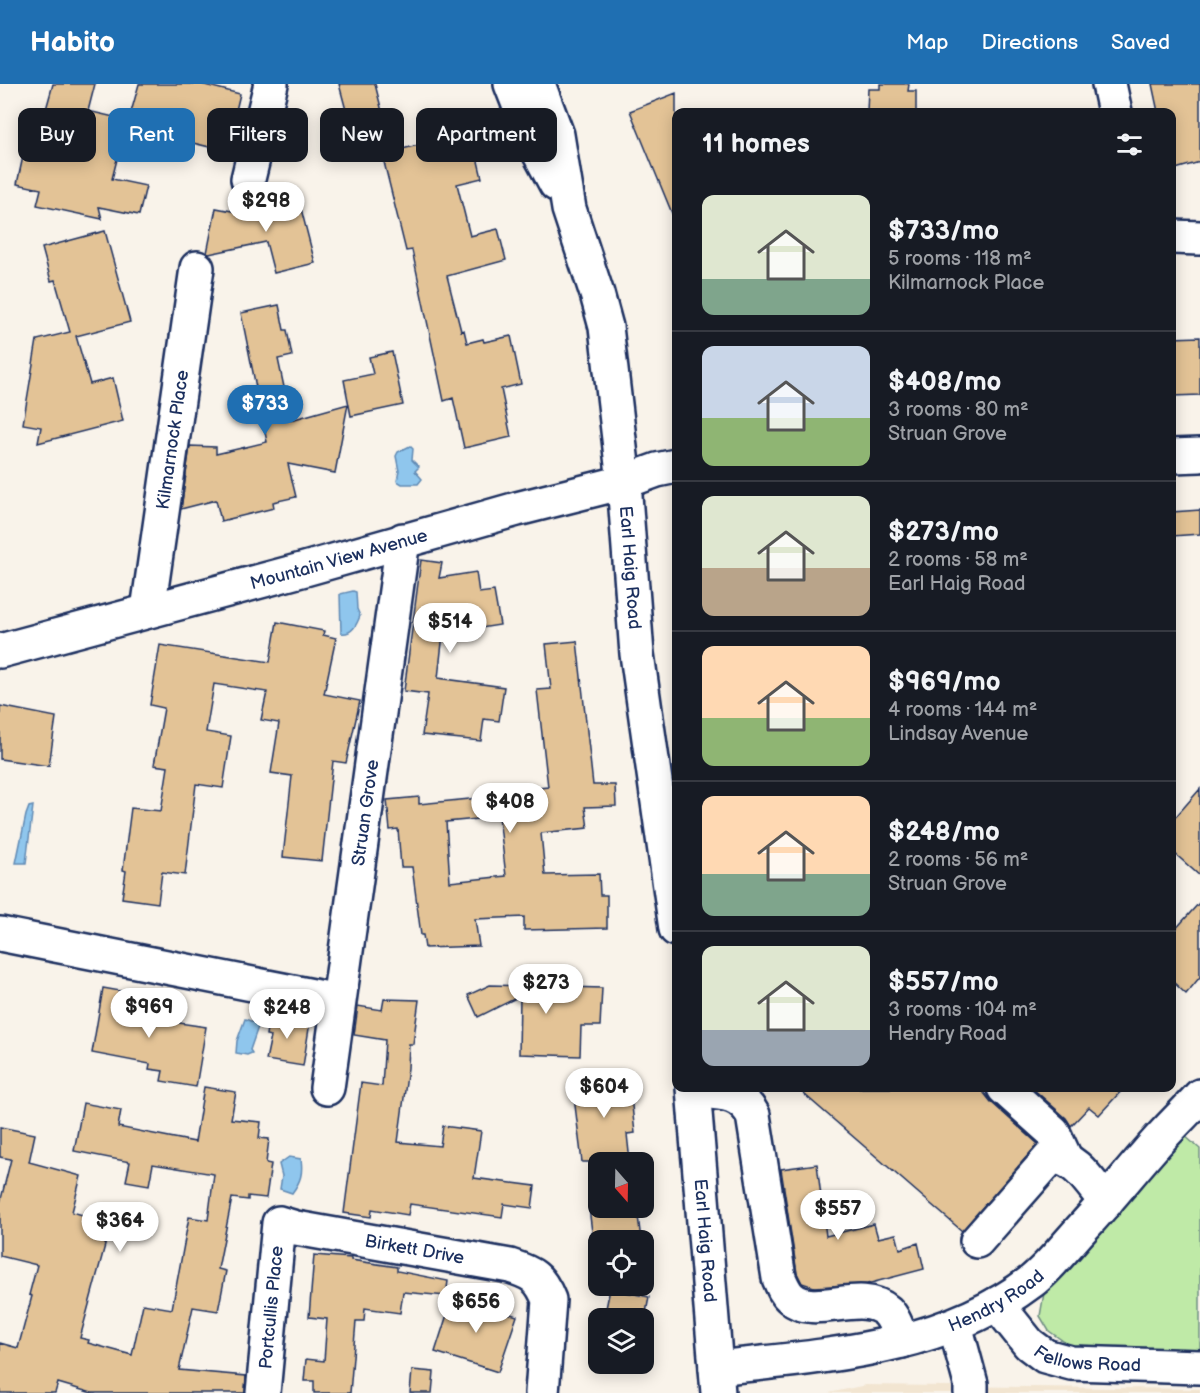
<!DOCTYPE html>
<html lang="en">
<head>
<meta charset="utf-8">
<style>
  :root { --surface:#171b24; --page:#20242c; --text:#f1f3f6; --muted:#9ea1a6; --line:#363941; --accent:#1f6fb2 }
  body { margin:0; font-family:"Balsamiq Sans",sans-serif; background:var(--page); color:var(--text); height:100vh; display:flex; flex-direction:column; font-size:22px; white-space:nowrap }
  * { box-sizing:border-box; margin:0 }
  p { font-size:20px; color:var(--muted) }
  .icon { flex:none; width:33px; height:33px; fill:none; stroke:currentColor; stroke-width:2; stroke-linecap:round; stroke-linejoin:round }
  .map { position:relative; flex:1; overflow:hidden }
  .panel { position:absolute; left:672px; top:24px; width:504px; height:984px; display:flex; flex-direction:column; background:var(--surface); border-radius:12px; box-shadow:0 3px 15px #0003 }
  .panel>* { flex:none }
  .top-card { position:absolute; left:18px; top:24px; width:564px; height:54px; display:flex; gap:12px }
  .needle { width:39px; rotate:160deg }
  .tools { position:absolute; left:588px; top:1068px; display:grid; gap:12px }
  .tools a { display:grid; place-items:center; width:66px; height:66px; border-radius:12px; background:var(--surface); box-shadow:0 3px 15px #0003; font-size:30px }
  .price { position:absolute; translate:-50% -51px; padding:0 14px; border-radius:21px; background:#fff; color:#222; font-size:20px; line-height:39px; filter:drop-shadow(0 2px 3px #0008) }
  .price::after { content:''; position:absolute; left:50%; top:36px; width:18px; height:14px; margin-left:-9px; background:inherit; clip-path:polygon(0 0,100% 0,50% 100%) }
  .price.on { background:var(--accent); color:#fff }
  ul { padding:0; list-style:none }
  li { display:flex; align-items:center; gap:18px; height:150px; padding:0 30px }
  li+li { border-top:2px solid var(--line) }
  li span { display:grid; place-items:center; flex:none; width:168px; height:120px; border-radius:12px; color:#555 }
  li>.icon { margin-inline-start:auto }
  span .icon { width:72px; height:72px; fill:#fffc; stroke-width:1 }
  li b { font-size:26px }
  h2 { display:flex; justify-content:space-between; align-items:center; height:72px; padding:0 30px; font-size:26px }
  .tag { padding:0 21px; border-radius:12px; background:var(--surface); box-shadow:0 3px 15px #0003; font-size:21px; line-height:54px }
  .tag.on { background:var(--accent); color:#fff }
  header { display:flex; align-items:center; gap:36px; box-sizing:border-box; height:84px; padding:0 30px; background:var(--accent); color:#fff }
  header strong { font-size:28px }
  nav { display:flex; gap:33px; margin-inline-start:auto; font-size:21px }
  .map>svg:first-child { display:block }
  .built { fill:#f2e5d1 }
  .green { fill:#bfeaa7; stroke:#6d8c82; stroke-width:1.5 }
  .water { fill:#8fc6ed; stroke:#618ab4; stroke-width:1.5 }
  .building { fill:#e3c396; stroke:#1b2f5e; stroke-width:1.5; fill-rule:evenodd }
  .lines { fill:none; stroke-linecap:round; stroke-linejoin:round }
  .minor-casing { stroke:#1b2f5e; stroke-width:38 }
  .minor { stroke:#fff; stroke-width:33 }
  .labels { text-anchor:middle; stroke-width:6; stroke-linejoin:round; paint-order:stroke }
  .street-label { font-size:18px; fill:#1b2f5e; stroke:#fff }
</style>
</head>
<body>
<header>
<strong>Habito</strong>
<nav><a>Map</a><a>Directions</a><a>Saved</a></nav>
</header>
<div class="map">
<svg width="1200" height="1309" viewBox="0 0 1200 1309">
  <rect width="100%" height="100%" fill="#f9f3ea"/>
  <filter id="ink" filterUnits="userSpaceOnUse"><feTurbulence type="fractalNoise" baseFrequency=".0167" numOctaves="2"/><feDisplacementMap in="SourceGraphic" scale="12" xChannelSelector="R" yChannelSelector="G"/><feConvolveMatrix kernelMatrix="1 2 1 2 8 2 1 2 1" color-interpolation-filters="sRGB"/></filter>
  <g filter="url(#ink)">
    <path class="built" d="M866,1301L1200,1305V1309H829Z"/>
    <path class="green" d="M1185,1052L1200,1065V1267L1073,1264L1049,1247L1040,1232L1044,1209Z"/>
    <path class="water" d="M410,362L413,365L412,376L419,383L415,387L422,395L418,400H402L397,397L399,387L396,372L398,368Z
      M353,507L356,508L357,525L360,532C357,540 352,551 341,549L340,510Z
      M33,722L26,779H16L26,731L29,723Z
      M245,935L259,940L250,966L252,969L247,971L236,969L237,957Z
      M289,1073L301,1075C303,1089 301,1097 292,1109L280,1105L282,1092L279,1080Z"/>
    <path class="building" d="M53,0H95L88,27L127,36L112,95L146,102L139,131L99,123L102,135L37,121L41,105L17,100L24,68L73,78L83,39L45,29Z
      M139,0H201L240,10L226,67L164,52L163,56L126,46Z
      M339,0H375L392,67L359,75Z
      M880,0H909L908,7H916V28H867L868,5H880Z
      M1152,0H1200V78L1172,86V28H1158Z
      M676,9V139L630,27Z
      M471,48L482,94L457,100L470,152L498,145L506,176L447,192L461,247L464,246L467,259L483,255L484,258L511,252L521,300L501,305L511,353L464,364L453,314L444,317L412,166L406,167L382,70Z
      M298,113L315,179L274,189L266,158L209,170L207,169L216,124L237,128Z
      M105,147L130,238L76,252L90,300L113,294L123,337L38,359L41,343L23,340L37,256L70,248L55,196L51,197L42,164Z
      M279,221L284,246H287L292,272L278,275L291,336L348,320L335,389L288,380L296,413L273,418L274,424L221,437L216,416L181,425L190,362L216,363V370L267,358L241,229Z
      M1200,253V311L1172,312V254Z
      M392,268L403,321L351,332L344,296L373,290L369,273Z
      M1200,426V450L1172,452V428Z
      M421,476L442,479L439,494L476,488L479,509L494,507L500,541L443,550L438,594L504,603L499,637L484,635L481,657L422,651L428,610L404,607Z
      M277,538L324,547L323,551L336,554L324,610L360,617L346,679L333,677L322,777L283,773L292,692L271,689L279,639L261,636L267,608L214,600L206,648L231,652L223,704L196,700L185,791L162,788L158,819L122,814L126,787L123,786L131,724L161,727L168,683L154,681L164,624L150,621L160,561L270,578Z
      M577,557L593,701H615L616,722L585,723L588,744L541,749L545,791L599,790L600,811H607V844L524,846V833L475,835L479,862L425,864L423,851H421L412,783H401L398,745L390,746L387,716L419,713V720L480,714V710L548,703L537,606L551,605L546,560ZM499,733L506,792L450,798L446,738Z
      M0,622L56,633L49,682L0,675Z
      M1200,705V792L1172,767V737Z
      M1200,818V893L1186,910L1172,897V849Z
      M490,901L602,904L600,942H581L580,972L519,970L520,912L478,933L468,911Z
      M103,904L126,908L124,921L174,929L172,938L206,943L196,1003L161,997L163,987L149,985L150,980L92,969Z
      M384,915L419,916L413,960H409L408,984L398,1058L440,1062L443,1042L481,1047L474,1094L535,1102L532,1124L504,1120L502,1133L410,1120L408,1131L372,1125L371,1133L344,1129L361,999L382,1002L385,956L354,951L358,922L382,926Z
      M269,931L310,938L303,982L266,976L271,952L266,951Z
      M622,991L623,1005L630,1004L635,1049L627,1050L630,1078H582L572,997Z
      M204,1003L236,1008L231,1035L261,1038L259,1054L269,1055L266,1079L271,1080L266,1114L248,1112V1116L232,1114L218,1185L226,1187L218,1227L193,1223L179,1286L246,1292L245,1309H92L58,1299L55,1309H0V1259L18,1264L32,1212L29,1211L37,1181L0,1172V1119L11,1075L0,1073V1043L35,1050L29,1078L81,1092L72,1128L111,1139L80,1254L89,1256L88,1259L132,1271L143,1220L172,1225L189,1133L208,1136L214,1090L153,1080L149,1101L126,1097L130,1078L74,1067L83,1019L121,1026L118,1043L195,1058Z
      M797,1004H980L991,1018L1038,1060L962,1147Z
      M1032,1004H1124L1099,1031L1089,1023L1071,1042L1066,1034Z
      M817,1080L826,1152L874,1140L878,1154L896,1150L900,1165L918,1159L924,1185L867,1200L814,1203L802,1199L797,1189L781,1085Z
      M589,1124H637L641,1156H593Z
      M314,1171L351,1174V1176L397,1183V1187L448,1197L446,1212L403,1208L400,1229L365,1224L364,1237H356L350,1309H314V1297H304L306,1275L324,1277L327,1235L309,1233Z
      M610,1205L649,1213L645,1234H604Z
      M453,1212L517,1232L498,1288L435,1268Z
      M412,1286L434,1288L432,1309H410Z"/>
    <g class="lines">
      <g class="minor-casing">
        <g id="minor">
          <path d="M511,0L534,59L556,100"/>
          <path id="s1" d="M538,0L557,51L569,125L597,210L606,243L624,398L637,570L676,845"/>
          <path d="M1109,0L1115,28"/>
          <path d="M248,95L271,0"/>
          <path d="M1172,153L1200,154"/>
          <path d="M1172,372L1200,371"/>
          <path id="s2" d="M148,526L197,184"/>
          <path id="s3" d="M0,567L305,485L517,425L624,398L657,386L676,382"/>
          <path d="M0,850L338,917"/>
          <path id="s4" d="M327,1004L403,456"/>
          <path id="s5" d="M693,1004L718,1309"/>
          <path d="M1004,1004L1053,1048L1065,1074"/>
          <path d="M694,1007C719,1009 739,1006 753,1031L779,1194C782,1201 785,1209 791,1214C815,1235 861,1204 887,1227C895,1235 898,1247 902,1257"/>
          <path d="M977,1157L1050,1074C1075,1070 1092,1102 1106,1118"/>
          <path id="s6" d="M997,1220L1029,1260L1045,1272L1071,1279L1200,1283"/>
          <path d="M955,1241L971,1300V1309"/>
          <path id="s7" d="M716,1284C824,1272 942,1266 1032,1197C1051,1182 1068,1159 1085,1141C1110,1114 1132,1086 1156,1059C1170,1043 1186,1028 1200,1012"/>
          <path id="s8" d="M263,1309L279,1139L296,1144L510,1182C532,1189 540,1193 549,1216L542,1309"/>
        </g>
      </g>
      <use href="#minor" class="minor"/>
    </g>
  </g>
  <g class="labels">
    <g class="street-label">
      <text dy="6" stroke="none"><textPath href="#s2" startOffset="172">Kilmarnock Place</textPath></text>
      <text dy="6" stroke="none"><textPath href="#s3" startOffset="351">Mountain View Avenue</textPath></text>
      <text dy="6" stroke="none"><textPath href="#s1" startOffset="495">Earl Haig Road</textPath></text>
      <text dy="6" stroke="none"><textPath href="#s4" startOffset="278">Struan Grove</textPath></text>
      <text dy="6" stroke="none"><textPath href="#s5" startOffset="153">Earl Haig Road</textPath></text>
      <text dy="6" stroke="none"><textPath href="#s8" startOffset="309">Birkett Drive</textPath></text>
      <text dy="6" stroke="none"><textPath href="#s7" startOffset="291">Hendry Road</textPath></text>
      <text dy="6" stroke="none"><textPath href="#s8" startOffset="86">Portcullis Place</textPath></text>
      <text dy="6" stroke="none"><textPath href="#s6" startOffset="114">Fellows Road</textPath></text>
    </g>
  </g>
</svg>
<div class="tools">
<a><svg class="needle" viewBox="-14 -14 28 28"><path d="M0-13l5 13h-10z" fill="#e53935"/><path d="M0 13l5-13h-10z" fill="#9ea1a6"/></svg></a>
<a><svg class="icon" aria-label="locate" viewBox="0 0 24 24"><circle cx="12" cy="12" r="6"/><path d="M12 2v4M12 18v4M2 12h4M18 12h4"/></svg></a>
<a><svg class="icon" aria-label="layers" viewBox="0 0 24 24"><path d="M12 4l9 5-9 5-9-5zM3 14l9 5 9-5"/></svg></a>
</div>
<b class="price" style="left:266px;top:149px">$298</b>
<b class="price on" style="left:265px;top:352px">$733</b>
<b class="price" style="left:450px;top:570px">$514</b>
<b class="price" style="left:510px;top:750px">$408</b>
<b class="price" style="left:546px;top:931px">$273</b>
<b class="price" style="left:149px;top:955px">$969</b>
<b class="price" style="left:287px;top:956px">$248</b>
<b class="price" style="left:604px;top:1035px">$604</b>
<b class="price" style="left:838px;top:1157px">$557</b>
<b class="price" style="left:120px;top:1169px">$364</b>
<b class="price" style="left:476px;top:1250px">$656</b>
<div class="top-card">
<a class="tag">Buy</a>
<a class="tag on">Rent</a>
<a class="tag">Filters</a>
<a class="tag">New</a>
<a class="tag">Apartment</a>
</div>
<section class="panel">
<h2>11 homes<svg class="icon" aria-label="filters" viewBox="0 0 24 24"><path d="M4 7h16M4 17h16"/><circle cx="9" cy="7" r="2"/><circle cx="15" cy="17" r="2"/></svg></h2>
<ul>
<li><span style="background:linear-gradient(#dfe7d0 70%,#7fa58c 0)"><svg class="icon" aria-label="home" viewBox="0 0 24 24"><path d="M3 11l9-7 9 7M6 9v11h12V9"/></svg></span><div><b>$733/mo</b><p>5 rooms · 118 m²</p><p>Kilmarnock Place</p></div></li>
<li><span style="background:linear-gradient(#c9d6e8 60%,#8fb573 0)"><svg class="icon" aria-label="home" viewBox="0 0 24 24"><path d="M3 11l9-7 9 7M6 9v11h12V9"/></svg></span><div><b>$408/mo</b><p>3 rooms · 80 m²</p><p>Struan Grove</p></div></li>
<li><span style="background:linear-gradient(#dfe7d0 60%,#b9a48a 0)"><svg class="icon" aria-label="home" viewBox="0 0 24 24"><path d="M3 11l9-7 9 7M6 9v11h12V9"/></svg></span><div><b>$273/mo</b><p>2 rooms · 58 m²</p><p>Earl Haig Road</p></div></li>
<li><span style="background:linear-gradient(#ffd9b3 60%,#8fb573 0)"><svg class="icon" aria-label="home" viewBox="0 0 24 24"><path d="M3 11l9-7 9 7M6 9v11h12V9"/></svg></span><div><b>$969/mo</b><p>4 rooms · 144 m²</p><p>Lindsay Avenue</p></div></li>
<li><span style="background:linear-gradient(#ffd9b3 65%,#7fa58c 0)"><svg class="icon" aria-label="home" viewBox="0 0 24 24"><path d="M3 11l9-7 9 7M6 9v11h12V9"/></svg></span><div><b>$248/mo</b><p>2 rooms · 56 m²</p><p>Struan Grove</p></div></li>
<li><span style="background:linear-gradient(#dfe7d0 70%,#9aa5b1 0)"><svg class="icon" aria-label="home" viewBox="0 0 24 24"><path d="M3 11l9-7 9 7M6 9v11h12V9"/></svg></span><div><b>$557/mo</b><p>3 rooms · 104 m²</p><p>Hendry Road</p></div></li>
</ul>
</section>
</div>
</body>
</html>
